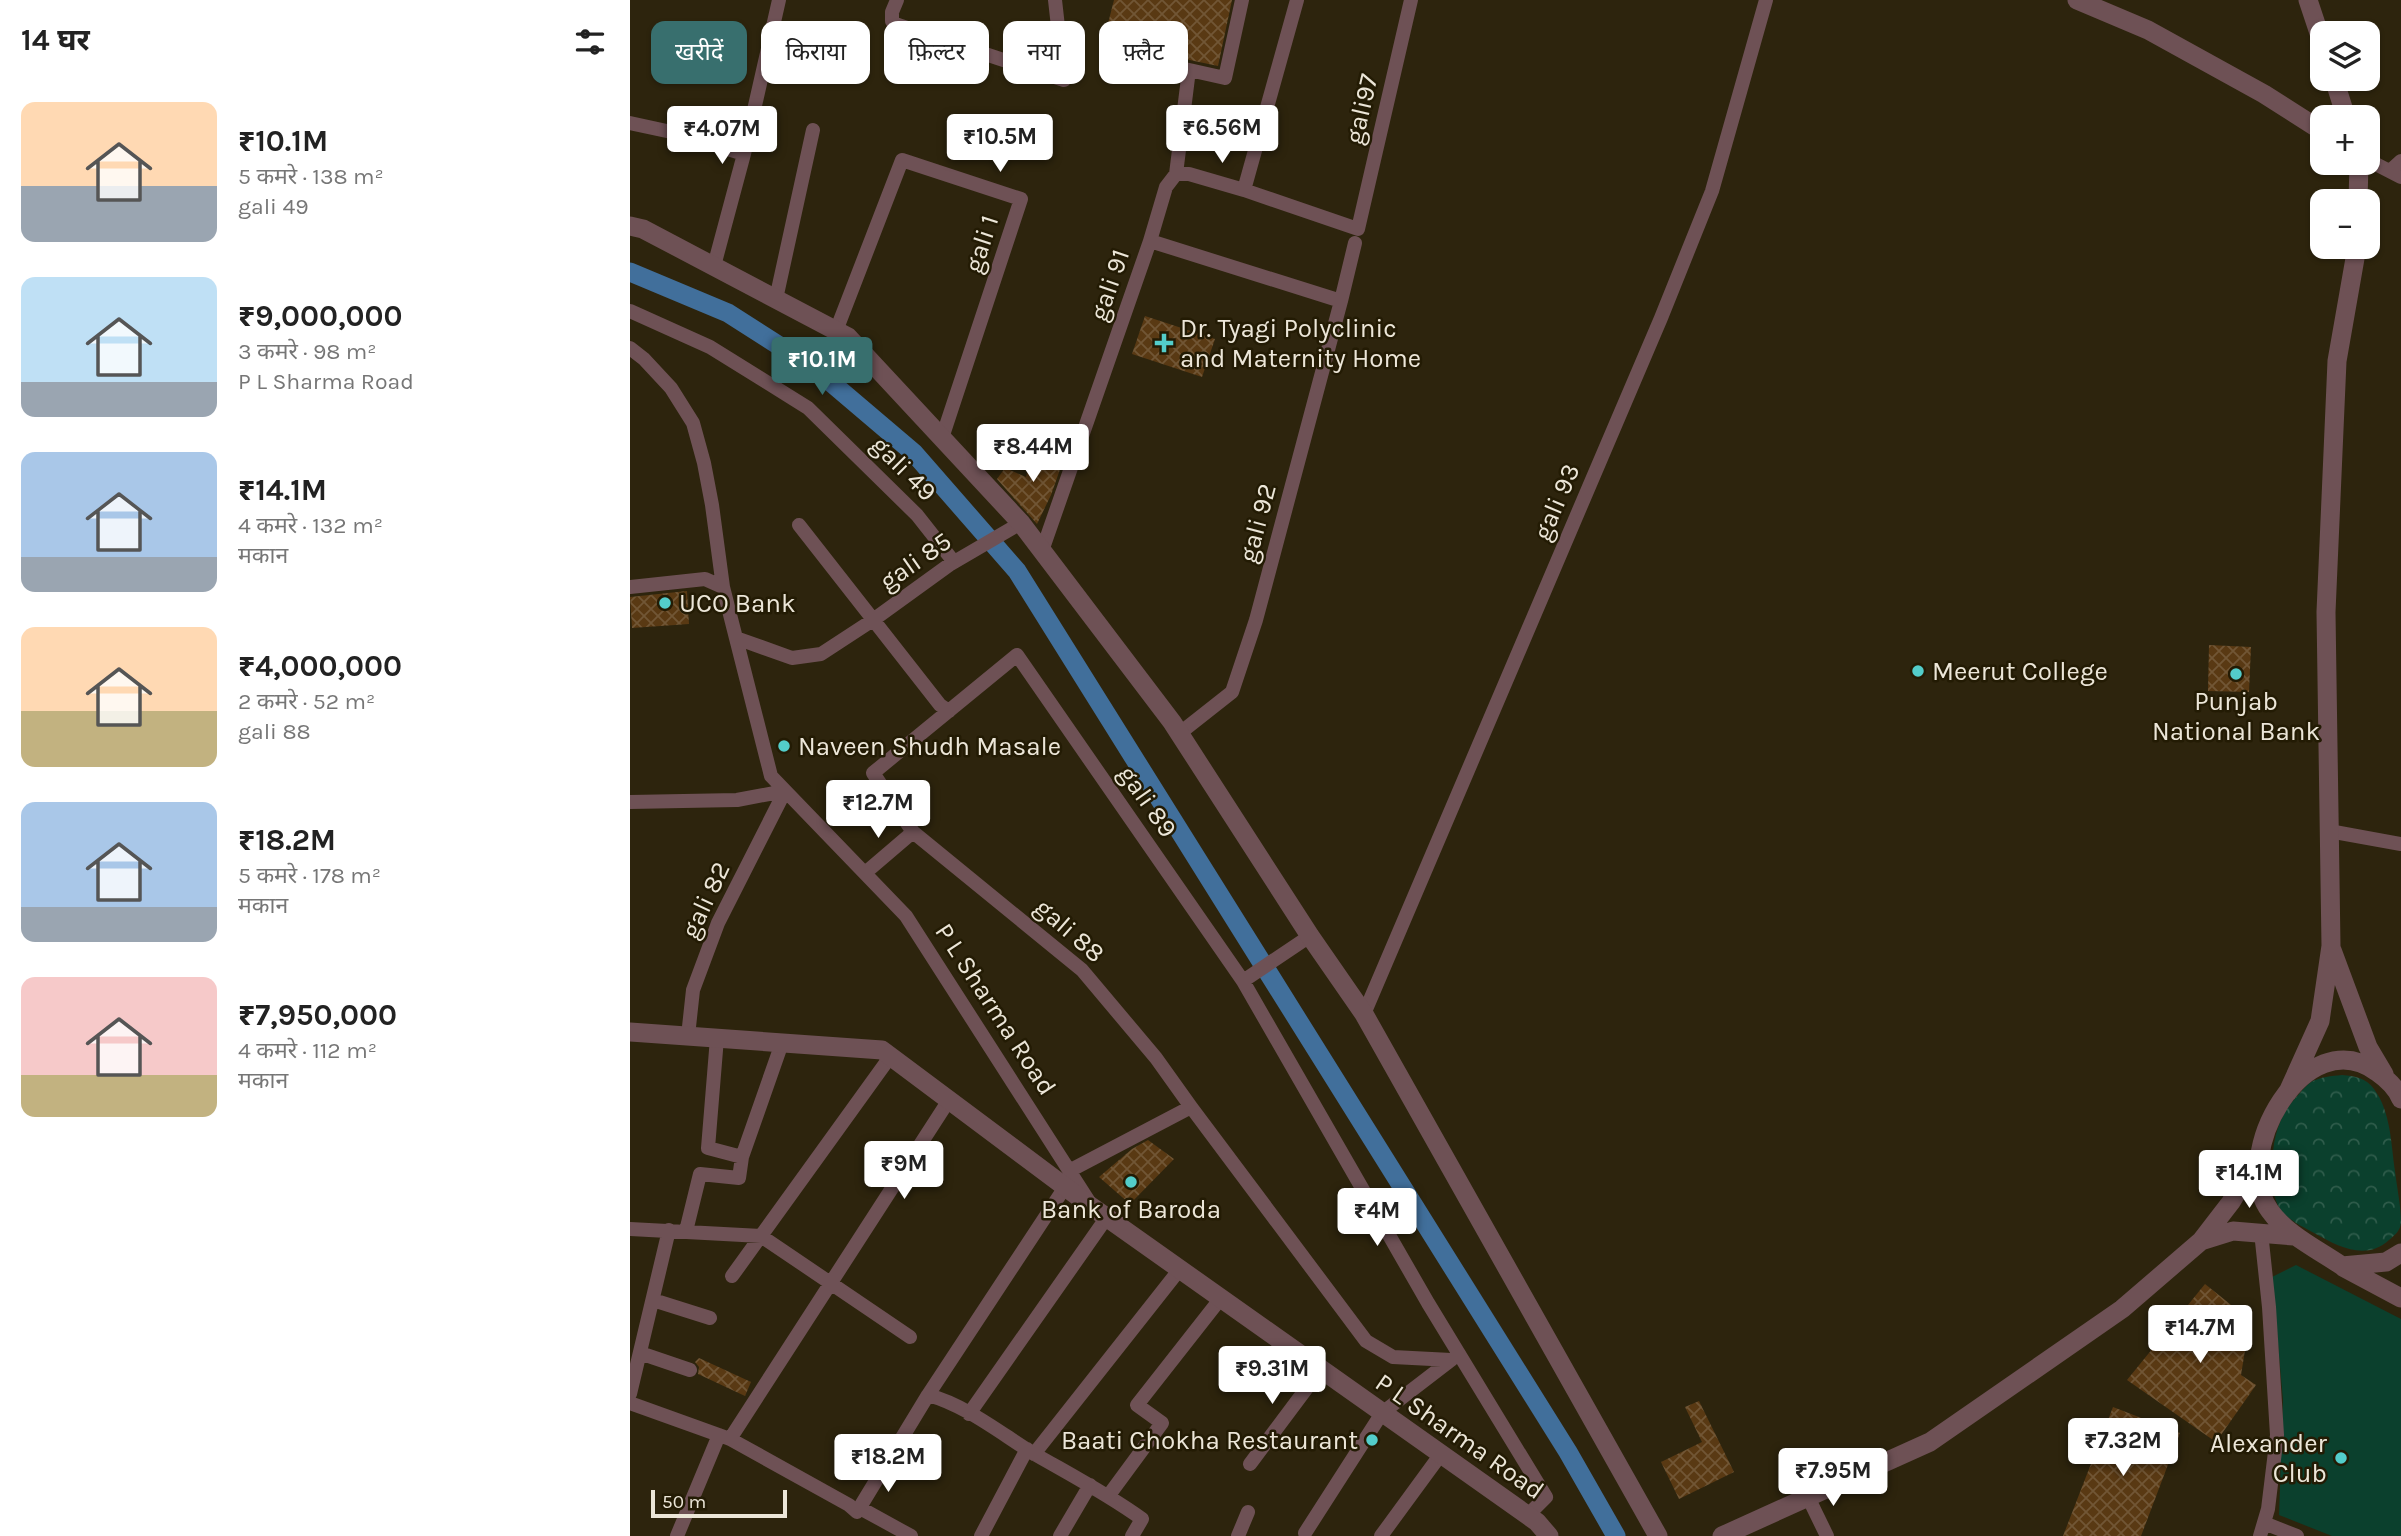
<!DOCTYPE html>
<html lang="hi">
<head>
<meta charset="utf-8">
<style>
  :root { --surface:#fff; --page:#f2f2f2; --text:#222; --muted:#767676; --accent:#386f6e }
  body { margin:0; font-family:Karla,"Noto Sans Devanagari",sans-serif; background:var(--page); color:var(--text); height:100vh; display:flex; flex-direction:column; font-size:26px; white-space:nowrap }
  * { box-sizing:border-box; margin:0 }
  p { font-size:23px; color:var(--muted) }
  .icon { flex:none; width:38px; height:38px; fill:none; stroke:currentColor; stroke-width:2; stroke-linecap:round; stroke-linejoin:round }
  .map { position:relative; flex:1; overflow:hidden }
  .sheet { display:flex; flex-direction:column; background:var(--surface); width:630px }
  .sheet>* { flex:none }
  .banner { position:absolute; left:21px; top:21px; width:665px; height:63px; display:flex; gap:14px }
  .fabs { position:absolute; left:1680px; top:21px; display:grid; gap:14px }
  .fabs a { display:grid; place-items:center; width:70px; height:70px; border-radius:14px; background:var(--surface); box-shadow:0 2px 5px #0004; font-size:35px }
  .scale { position:absolute; left:21px; bottom:18px; width:136px; box-sizing:border-box; padding-left:7px; border:4px solid #ece6d8; border-top:0; font-size:19px; line-height:24px; white-space:nowrap; color:#ece6d8; -webkit-text-stroke:5px #231b04; paint-order:stroke }
  .price { position:absolute; translate:-50% -60px; padding:0 16px; border-radius:7px; background:#fff; color:#222; font-size:23px; line-height:46px; filter:drop-shadow(0 2px 4px #0008) }
  .price::after { content:''; position:absolute; left:50%; top:42px; width:21px; height:16px; margin-left:-10px; background:inherit; clip-path:polygon(0 0,100% 0,50% 100%) }
  .price.current { background:var(--accent); color:#fff }
  ul { padding:0; list-style:none }
  li { display:flex; align-items:center; gap:21px; height:175px; padding:0 21px }
  li span { display:grid; place-items:center; flex:none; width:196px; height:140px; border-radius:14px; color:#555 }
  li>.icon { margin-inline-start:auto }
  span .icon { width:84px; height:84px; fill:#fffc; stroke-width:1 }
  li b { font-size:30px }
  h2 { display:flex; justify-content:space-between; align-items:center; height:84px; padding:0 21px; font-size:30px }
  .tag { padding:0 24px; border-radius:14px; background:var(--surface); box-shadow:0 2px 5px #0004; font-size:24px; line-height:63px }
  .tag.current { background:var(--accent); color:#fff }
  main { display:flex; flex:1; min-height:0 }
  .map>svg:first-child { display:block }
  .park { fill:url(#park-crowns) }
  .pitch { fill:#0b402d }
  .lines { fill:none; stroke-linecap:round; stroke-linejoin:round }
  .canal { stroke:#416f9b; stroke-width:19 }
  .building { fill:url(#building-cross-hatch) }
  .minor { stroke:#6e5155; stroke-width:14 }
  .tertiary { stroke:#6e5155; stroke-width:19 }
  .poi-dot { fill:#53cdca; stroke:#231b04; stroke-width:2.5 }
  .labels { text-anchor:middle; stroke-width:5; stroke-linejoin:round; paint-order:stroke }
  .street-label { font-size:26px; fill:#ece6d8; stroke:#231b04 }
  .poi-label { font-size:26px; fill:#ece6d8; stroke:#231b04; text-anchor:start }
</style>
</head>
<body>
<main>
<section class="sheet">
<h2>14 घर<svg class="icon" aria-label="filters" viewBox="0 0 24 24"><path d="M4 7h16M4 17h16"/><circle cx="9" cy="7" r="2"/><circle cx="15" cy="17" r="2"/></svg></h2>
<ul>
<li><span style="background:linear-gradient(#ffd9b3 60%,#9aa5b1 0)"><svg class="icon" aria-label="home" viewBox="0 0 24 24"><path d="M3 11l9-7 9 7M6 9v11h12V9"/></svg></span><div><b>₹10.1M</b><p>5 कमरे · 138 m²</p><p>gali 49</p></div></li>
<li><span style="background:linear-gradient(#bfe0f5 75%,#9aa5b1 0)"><svg class="icon" aria-label="home" viewBox="0 0 24 24"><path d="M3 11l9-7 9 7M6 9v11h12V9"/></svg></span><div><b>₹9,000,000</b><p>3 कमरे · 98 m²</p><p>P L Sharma Road</p></div></li>
<li><span style="background:linear-gradient(#a9c7e8 75%,#9aa5b1 0)"><svg class="icon" aria-label="home" viewBox="0 0 24 24"><path d="M3 11l9-7 9 7M6 9v11h12V9"/></svg></span><div><b>₹14.1M</b><p>4 कमरे · 132 m²</p><p>मकान</p></div></li>
<li><span style="background:linear-gradient(#ffd9b3 60%,#c2b280 0)"><svg class="icon" aria-label="home" viewBox="0 0 24 24"><path d="M3 11l9-7 9 7M6 9v11h12V9"/></svg></span><div><b>₹4,000,000</b><p>2 कमरे · 52 m²</p><p>gali 88</p></div></li>
<li><span style="background:linear-gradient(#a9c7e8 75%,#9aa5b1 0)"><svg class="icon" aria-label="home" viewBox="0 0 24 24"><path d="M3 11l9-7 9 7M6 9v11h12V9"/></svg></span><div><b>₹18.2M</b><p>5 कमरे · 178 m²</p><p>मकान</p></div></li>
<li><span style="background:linear-gradient(#f6c9c9 70%,#c2b280 0)"><svg class="icon" aria-label="home" viewBox="0 0 24 24"><path d="M3 11l9-7 9 7M6 9v11h12V9"/></svg></span><div><b>₹7,950,000</b><p>4 कमरे · 112 m²</p><p>मकान</p></div></li>
</ul>
</section>
<div class="map">
<svg width="1771" height="1536" viewBox="0 0 1771 1536">
  <defs>
    <pattern id="park-crowns" width="20" height="18" patternUnits="userSpaceOnUse" patternTransform="scale(1.75)"><rect width="20" height="18" fill="#0b402d"/><path d="M2 6a3 3 0 1 1 6 0M12 15a3 3 0 1 1 6 0" fill="none" stroke="#2f5c4b"/></pattern>
    <pattern id="building-cross-hatch" width="8" height="8" patternUnits="userSpaceOnUse" patternTransform="scale(1.75)"><rect width="8" height="8" fill="#593913"/><path d="M0 0l8 8M0 8l8-8" fill="none" stroke="#715635"/></pattern>
  </defs>
  <rect width="100%" height="100%" fill="#2d240d"/>
  <path class="park" d="M1712,1075C1725,1076 1736,1078 1744,1089C1761,1112 1761,1144 1765,1171C1767,1188 1771,1206 1771,1223C1770,1231 1765,1235 1759,1240C1736,1261 1709,1247 1686,1234C1666,1223 1647,1216 1644,1192C1640,1154 1642,1121 1670,1093C1673,1089 1677,1085 1681,1082C1691,1077 1701,1076 1712,1075Z"/>
  <path class="pitch" d="M1666,1265L1771,1319V1536H1702L1649,1515L1653,1400L1642,1277Z"/>
  <g class="lines">
    <path class="canal" d="M0,272L98,313L184,368L284,453L387,571L938,1452L986,1536"/>
  </g>
  <path class="building" d="M484,0H602L588,66L512,50L503,52L501,59L471,51Z
    M515,316L585,339L572,377L502,354Z
    M402,453L433,461L421,495L407,524L367,479L375,468L396,477Z
    M57,591L59,624L2,628L0,597Z
    M1579,645L1621,647L1619,692L1578,691Z
    M518,1140L544,1159L500,1204L469,1177L502,1149Z
    M1575,1284L1620,1320L1611,1375L1626,1385L1586,1442L1497,1380Z
    M69,1358L121,1382L115,1396L68,1374L69,1367L65,1362Z
    M1069,1401L1104,1472L1049,1499L1031,1462L1072,1442L1055,1407Z
    M1483,1407L1550,1433L1511,1536H1433Z"/>
  <g class="lines">
    <path class="minor" d="M267,0L262,12V21L268,25L434,80L425,0
      M667,0L614,190L728,229L781,0
      M510,59L595,78L612,0
      M0,123L46,133L114,154L84,266
      M114,154L149,0
      M1738,160L1771,177
      M1760,171L1771,161
      M546,174L559,70
      M520,241L536,187L546,174H559L614,190
      M146,299L183,130
      M0,311L80,347L178,408L287,515L324,562
      M206,331L272,160L391,199L312,438
      M0,348L14,359L41,388L63,423L74,463L82,505L93,587L141,776L276,916L458,1200
      M169,525L310,705L319,711
      M412,551L520,241L711,301L725,243
      M0,587L75,579L93,587
      M106,638L162,658L191,654L243,620L319,565L391,523
      M550,733L602,692L626,620L711,301
      M0,802L107,800L155,791
      M1699,831L1771,844
      M235,873L283,832
      M680,936L613,981L387,655L243,773L283,832L452,970L526,1058L561,1107L736,1341L763,1357L821,1360
      M613,981L798,1303L916,1497L897,1516
      M734,1014L1031,318L1082,191L1136,0
      M58,1036L63,990L88,923L155,791
      M87,1038L78,1148L112,1157L152,1043
      M439,1171L561,1107
      M0,1229L131,1236L280,1337
      M56,1231L70,1174L109,1178L112,1157
      M102,1276L260,1057
      M23,1300L80,1318
      M10,1353L60,1370
      M0,1394L39,1230
      M298,1395L435,1187
      M0,1403L100,1439L219,1505L227,1512L298,1395C335,1405 369,1432 401,1452C439,1474 476,1493 512,1519L502,1536
      M339,1414L477,1217
      M100,1439L319,1100
      M404,1454L550,1269
      M620,1464L691,1369
      M479,1495L532,1423L507,1405L591,1298
      M1178,1497L1197,1536
      M230,1508L281,1536
      M1634,1523L1667,1536
      M675,1533L752,1413L821,1360
      M47,1536L89,1435
      M351,1536L397,1449
      M430,1536L460,1485
      M608,1536L618,1512
      M751,1536L811,1454
      M1630,1536L1638,1509L1647,1435L1639,1307L1631,1232"/>
    <path class="tertiary" d="M1447,0L1518,30L1634,94L1692,131
      M1678,0L1692,42
      M1704,79L1716,117
      M1728,201L1729,163
      M0,226L13,229L218,337L391,523L542,722L680,936L734,1014L1028,1536
      M1702,950L1738,1047L1754,1074
      M0,1032L252,1050L462,1207L907,1522L919,1536
      M1658,1092L1690,1021L1701,946L1696,612L1707,361L1727,247
      M1771,1099C1766,1087 1757,1079 1747,1072C1675,1019 1599,1156 1640,1211C1657,1235 1689,1250 1712,1266L1756,1262L1771,1253
      M1571,1241L1603,1231L1664,1236
      M1713,1267L1771,1298
      M1092,1536L1300,1442L1492,1309L1571,1241L1601,1202L1630,1154"/>
  </g>
  <g class="poi-dot">
    <path d="M530.5 332.5h7v7h7v7h-7v7h-7v-7h-7v-7h7z"/>
    <circle cx="35" cy="603" r="7"/>
    <circle cx="1288" cy="671" r="7"/>
    <circle cx="1606" cy="674" r="7"/>
    <circle cx="154" cy="746" r="7"/>
    <circle cx="501" cy="1182" r="7"/>
    <circle cx="742" cy="1440" r="7"/>
    <circle cx="1711" cy="1458" r="7"/>
  </g>
  <g class="labels">
    <g class="street-label">
      <text transform="translate(731 109) rotate(-77)" y="9">gali97</text>
      <text transform="translate(351 244) rotate(-72)" y="9">gali 1</text>
      <text transform="translate(479 285) rotate(-71)" y="9">gali 91</text>
      <text transform="translate(274 468) rotate(45)" y="9">gali 49</text>
      <text transform="translate(926 502) rotate(-67)" y="9">gali 93</text>
      <text transform="translate(627 523) rotate(-75)" y="9">gali 92</text>
      <text transform="translate(285 561) rotate(-35)" y="9">gali 85</text>
      <text transform="translate(518 801) rotate(55)" y="9">gali 89</text>
      <text transform="translate(75 900) rotate(-65)" y="9">gali 82</text>
      <text transform="translate(440 930) rotate(41)" y="9">gali 88</text>
      <text transform="translate(366 1009) rotate(57)" y="9">P L Sharma Road</text>
      <text transform="translate(830 1436) rotate(35)" y="9">P L Sharma Road</text>
    </g>
    <g class="poi-label">
      <text x="550" y="337">Dr. Tyagi Polyclinic<tspan x="550" dy="30">and Maternity Home</tspan></text>
      <text x="49" y="612">UCO Bank</text>
      <text x="1302" y="680">Meerut College</text>
      <text x="1606" y="710" text-anchor="middle">Punjab<tspan x="1606" dy="30">National Bank</tspan></text>
      <text x="168" y="755">Naveen Shudh Masale</text>
      <text x="501" y="1218" text-anchor="middle">Bank of Baroda</text>
      <text x="728" y="1449" text-anchor="end">Baati Chokha Restaurant</text>
      <text x="1697" y="1452" text-anchor="end">Alexander<tspan x="1697" dy="30">Club</tspan></text>
    </g>
  </g>
</svg>
<div class="fabs">
<a><svg class="icon" aria-label="layers" viewBox="0 0 24 24"><path d="M12 4l9 5-9 5-9-5zM3 14l9 5 9-5"/></svg></a>
<a>+</a>
<a>−</a>
</div>
<div class="scale">50 m</div>
<b class="price" style="left:592px;top:165px">₹6.56M</b>
<b class="price" style="left:92px;top:166px">₹4.07M</b>
<b class="price" style="left:370px;top:174px">₹10.5M</b>
<b class="price current" style="left:192px;top:397px">₹10.1M</b>
<b class="price" style="left:403px;top:484px">₹8.44M</b>
<b class="price" style="left:248px;top:840px">₹12.7M</b>
<b class="price" style="left:274px;top:1201px">₹9M</b>
<b class="price" style="left:1619px;top:1210px">₹14.1M</b>
<b class="price" style="left:747px;top:1248px">₹4M</b>
<b class="price" style="left:1570px;top:1365px">₹14.7M</b>
<b class="price" style="left:642px;top:1406px">₹9.31M</b>
<b class="price" style="left:1493px;top:1478px">₹7.32M</b>
<b class="price" style="left:258px;top:1494px">₹18.2M</b>
<b class="price" style="left:1203px;top:1508px">₹7.95M</b>
<div class="banner">
<a class="tag current">खरीदें</a>
<a class="tag">किराया</a>
<a class="tag">फ़िल्टर</a>
<a class="tag">नया</a>
<a class="tag">फ़्लैट</a>
</div>
</div>
</main>
</body>
</html>
